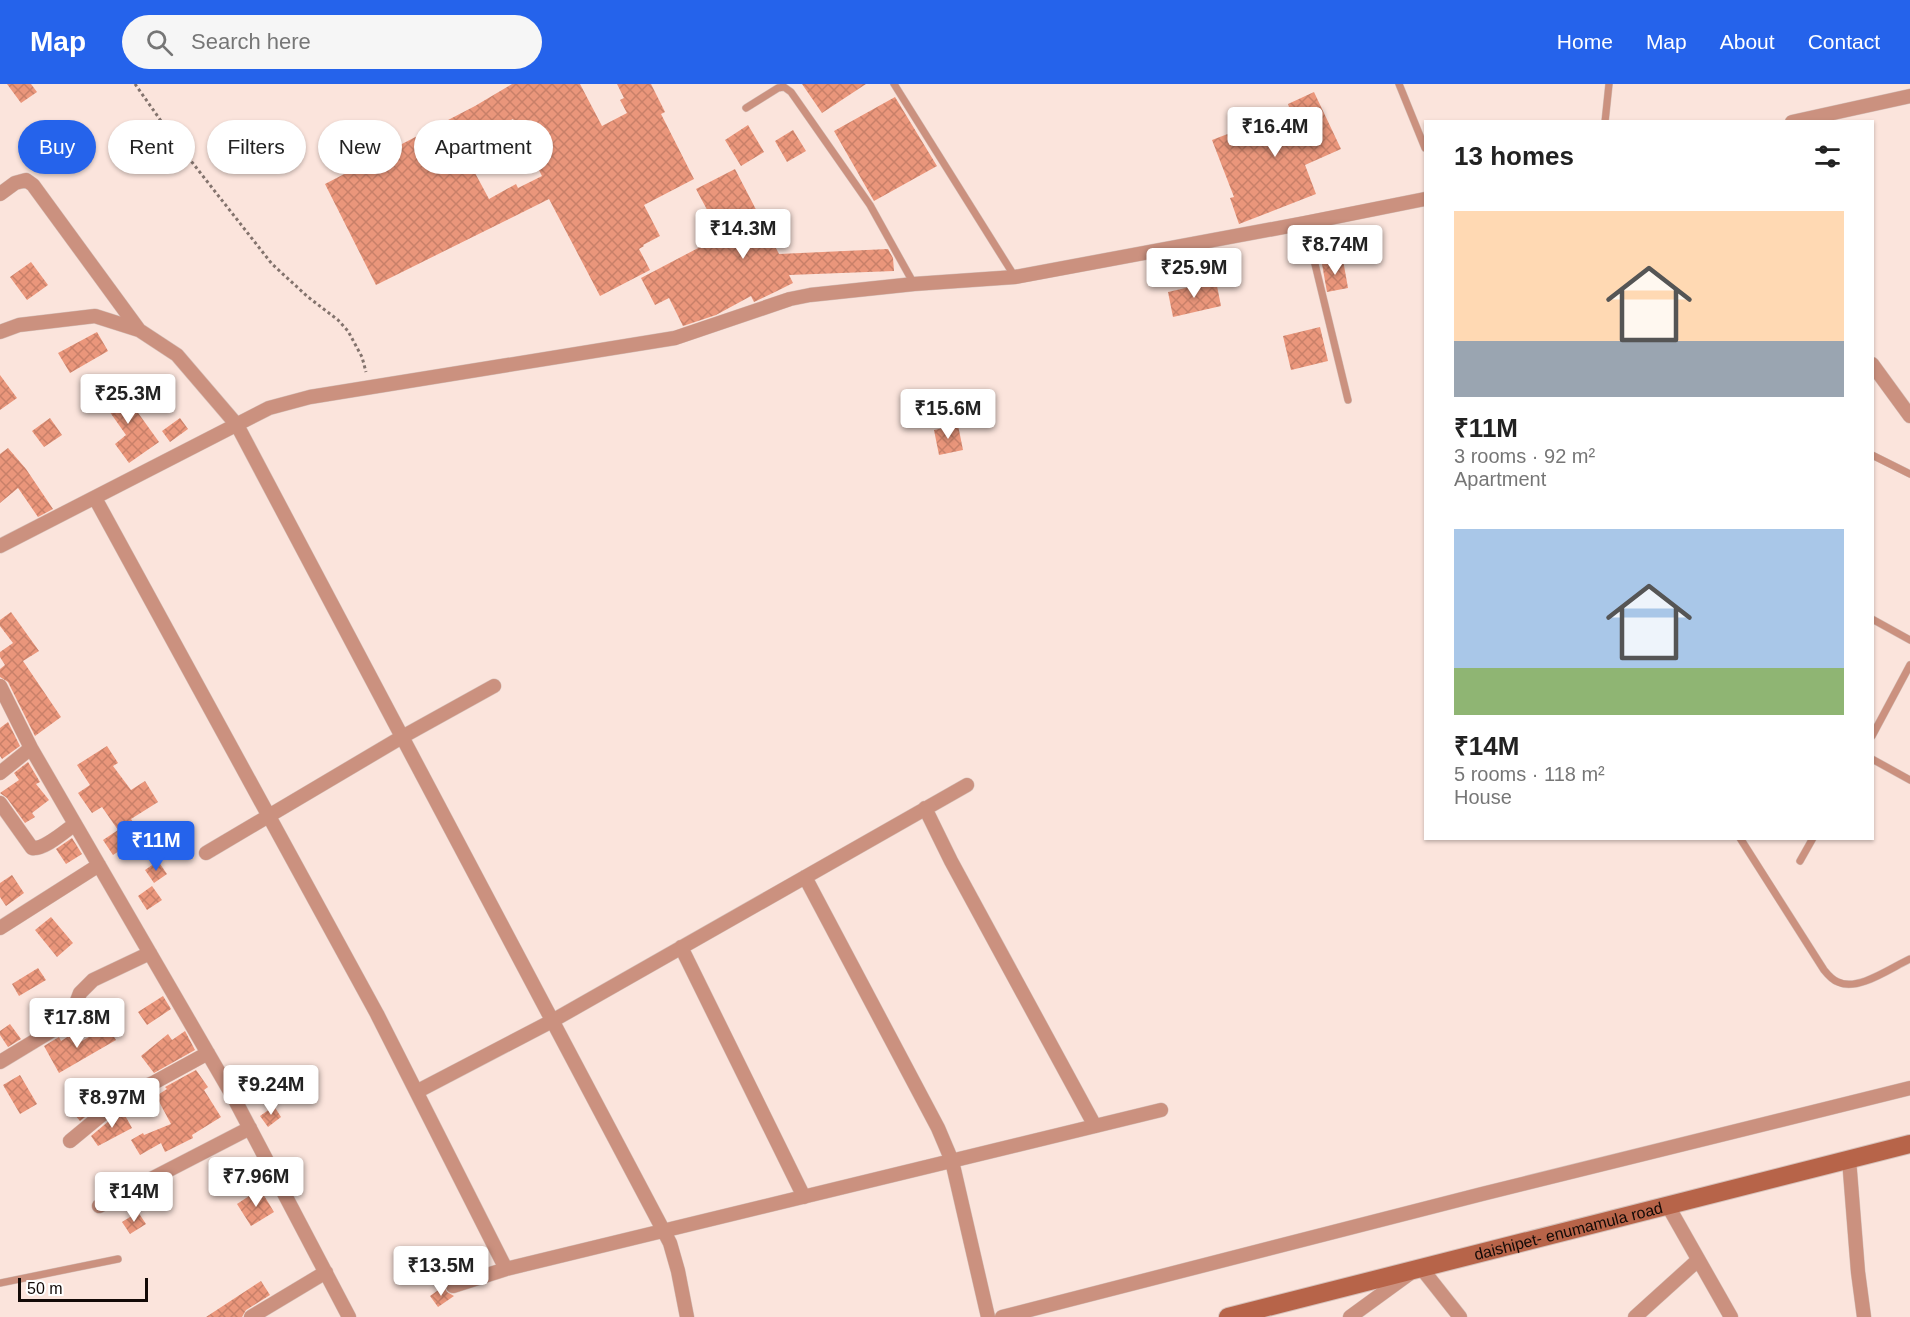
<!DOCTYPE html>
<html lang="en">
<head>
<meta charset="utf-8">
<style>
  :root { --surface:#fff; --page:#f6f6f6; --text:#222; --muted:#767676; --accent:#2563eb }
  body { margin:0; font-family:Arial,sans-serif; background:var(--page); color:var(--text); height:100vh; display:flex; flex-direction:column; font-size:22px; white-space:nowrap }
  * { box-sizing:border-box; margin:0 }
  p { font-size:20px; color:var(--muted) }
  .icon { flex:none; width:33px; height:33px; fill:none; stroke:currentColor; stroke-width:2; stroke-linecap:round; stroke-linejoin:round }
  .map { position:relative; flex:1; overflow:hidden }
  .sheet { position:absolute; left:1424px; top:36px; width:450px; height:720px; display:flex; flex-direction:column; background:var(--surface); border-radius:0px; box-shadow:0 2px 4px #0004 }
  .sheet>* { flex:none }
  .hud { position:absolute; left:18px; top:36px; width:570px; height:54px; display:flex; gap:12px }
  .scale { position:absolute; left:18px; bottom:15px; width:130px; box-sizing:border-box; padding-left:6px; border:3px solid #130a07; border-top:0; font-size:16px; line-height:21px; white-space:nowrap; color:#130a07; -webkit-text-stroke:4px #fff; paint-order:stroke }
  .price { position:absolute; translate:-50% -51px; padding:0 14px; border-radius:6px; background:#fff; color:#222; font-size:20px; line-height:39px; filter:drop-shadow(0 2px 3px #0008) }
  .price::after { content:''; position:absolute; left:50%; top:36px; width:18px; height:14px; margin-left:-9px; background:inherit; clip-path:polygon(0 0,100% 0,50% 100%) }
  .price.active { background:var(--accent); color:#fff }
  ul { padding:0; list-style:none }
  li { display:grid; align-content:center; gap:12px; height:318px; padding:0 30px }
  li span { display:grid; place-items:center; height:186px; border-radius:0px; color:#555 }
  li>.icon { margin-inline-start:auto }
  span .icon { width:108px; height:108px; fill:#fffc; stroke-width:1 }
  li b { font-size:26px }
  h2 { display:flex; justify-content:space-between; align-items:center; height:72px; padding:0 30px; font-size:26px }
  .chip { padding:0 21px; border-radius:27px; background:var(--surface); box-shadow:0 2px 4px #0004; font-size:21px; line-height:54px }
  .chip.active { background:var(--accent); color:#fff }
  header { display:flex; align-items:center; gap:36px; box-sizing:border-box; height:84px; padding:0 30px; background:var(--accent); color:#fff }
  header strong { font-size:28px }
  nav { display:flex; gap:33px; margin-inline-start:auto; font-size:21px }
  .search { width:420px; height:54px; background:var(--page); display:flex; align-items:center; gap:15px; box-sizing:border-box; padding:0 21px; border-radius:33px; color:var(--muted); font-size:22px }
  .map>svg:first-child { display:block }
  .building { fill:url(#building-cross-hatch); fill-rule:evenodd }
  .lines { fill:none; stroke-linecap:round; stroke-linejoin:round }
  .lane-casing { stroke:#d6c1ba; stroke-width:8 }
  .street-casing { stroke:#d6c1ba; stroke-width:15 }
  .secondary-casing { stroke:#d6c1ba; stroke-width:20 }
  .path { stroke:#83736d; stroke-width:3; stroke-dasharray:3 3; stroke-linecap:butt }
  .lane { stroke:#cb917f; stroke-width:7 }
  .street { stroke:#cb917f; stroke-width:14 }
  .secondary { stroke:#b76449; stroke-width:18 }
  .labels { text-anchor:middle; stroke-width:4.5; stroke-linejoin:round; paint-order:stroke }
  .street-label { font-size:16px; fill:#130a07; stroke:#fff }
</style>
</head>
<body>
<header>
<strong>Map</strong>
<div class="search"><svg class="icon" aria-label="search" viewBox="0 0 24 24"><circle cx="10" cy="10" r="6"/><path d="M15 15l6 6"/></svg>Search here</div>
<nav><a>Home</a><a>Map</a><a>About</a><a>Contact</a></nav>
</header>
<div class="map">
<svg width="1910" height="1233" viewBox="0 0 1910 1233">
  <defs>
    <pattern id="building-cross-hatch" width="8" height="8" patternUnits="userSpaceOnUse" patternTransform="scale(1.5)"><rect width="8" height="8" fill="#ea967b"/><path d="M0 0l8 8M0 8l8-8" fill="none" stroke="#c88069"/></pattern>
  </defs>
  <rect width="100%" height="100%" fill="#fbe4dc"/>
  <path class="building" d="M7,0H31L37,8L21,19Z
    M512,0H580L602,42L627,29L620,16L624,14L617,0H651L665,28L661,30L694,95L644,121L660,152L643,161L644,162L639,165L650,186L600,212L549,115L376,201L325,100L475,22ZM513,35L542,92L518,104L516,100L489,115L460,61Z
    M802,0H866L822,29Z
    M1314,8L1341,65L1305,81L1316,110L1239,140L1230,114L1234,113L1212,56L1290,26L1288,20Z
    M895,13L937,82L874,117L834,47Z
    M748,41L764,68L741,82L725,56Z
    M793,46L806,67L787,78L775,57Z
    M735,85L779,170L888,165L893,174L894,187L789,191L793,199L777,207L754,218L751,212L716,231L683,242L669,214L655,221L641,194L721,152L696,105Z
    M1343,176L1348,204L1327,208L1322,180Z
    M31,178L48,201L27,216L10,193Z
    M1216,197L1221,222L1173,233L1168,208Z
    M1320,243L1328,277L1291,286L1283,252Z
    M97,248L108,267L70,289L58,269Z
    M0,291L17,314L0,326Z
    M108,298L126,323L131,319L159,358L129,379L115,360L126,351L95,307Z
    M50,334L62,351L44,363L32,347Z
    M180,334L188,345L170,358L162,347Z
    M958,341L963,366L939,371L934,346Z
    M8,364L26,385L53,425L38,433L18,404L0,419V370Z
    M11,528L39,567L23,577L61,633L35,652L8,598L0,593V585L5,581L0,573V568L13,559L0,542V536Z
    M8,638L20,662L2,675L0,672V644Z
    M107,662L118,679L113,682L131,706L145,697L158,718L131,735L142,752L113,771L103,756L118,746L102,723L92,729L78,709L90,701L77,681Z
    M28,678L40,698L36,700L49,716L32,729L35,733L25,739L7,714L0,709L19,696L14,689Z
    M72,754L82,770L66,780L56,765Z
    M158,777L167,790L154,799L145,786Z
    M12,791L24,809L6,822L0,813V799Z
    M152,802L162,816L147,826L138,812Z
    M51,833L73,859L57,873L35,846Z
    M38,884L46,896L19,912L12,900Z
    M163,912L171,925L147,941L138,928Z
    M10,940L21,955L8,963L0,951V947Z
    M107,942L116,956L59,989L44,962L59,953L61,957L72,950L77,960Z
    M185,947L195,966L154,989L141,972L168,950L172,956Z
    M196,986L208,1003L204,1006L221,1033L192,1051L193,1054L165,1068L161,1059L140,1071L131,1056L143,1049L144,1051L171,1040L156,1012L167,1005L165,1003Z
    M20,991L37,1020L20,1030L3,1001Z
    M100,1000L110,1013L80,1037L69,1024Z
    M274,1022L281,1033L268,1043L260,1032Z
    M122,1026L132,1044L98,1062L91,1052Z
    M260,1105L274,1128L251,1142L237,1120Z
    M138,1128L146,1140L130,1150L122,1138Z
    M261,1197L270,1211L246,1226L242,1233H206Z
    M444,1202L447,1208L454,1212L438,1223L430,1212Z"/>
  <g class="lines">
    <g class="lane-casing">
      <path id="lane" d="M894,0L1015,193
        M1399,0L1425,64
        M746,24L778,4L784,3L791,8L870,121L914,200
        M1605,38L1609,0
        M1305,139L1348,316
        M1872,371L1910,390
        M1872,535L1910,556
        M1872,652L1910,581
        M1872,675L1910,696
        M1740,754L1824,886C1828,891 1832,896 1838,898C1858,908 1892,883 1910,875
        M1800,777L1813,754
        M0,1199L118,1175"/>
    </g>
    <g class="street-casing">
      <path id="street" d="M1792,38L1910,12
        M0,110L15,99L26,96L33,101L139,246
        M0,248L19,241L95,232L139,246L177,271L237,341L670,1159L678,1187L687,1233
        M1872,280L1910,332
        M95,414L377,930L506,1185
        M0,462L269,324L310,313L675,254L790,215L810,211L914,200L1015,193L1305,139L1425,115
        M0,602L31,664L235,1016L349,1233
        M0,689L31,664
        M0,719L32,764C44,766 65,747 75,740
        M925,724L951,777L1095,1042
        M206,769L402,653L494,602
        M805,793L938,1044L952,1077L988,1233
        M0,844L99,781
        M681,863L804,1113
        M0,978L61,941L72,930L80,909L93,896L150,869
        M418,1007L552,937L967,701
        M70,1057L116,1019L131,1009L155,998L208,969
        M1849,1075L1858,1188L1864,1233
        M99,1122L250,1044
        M1668,1122L1731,1233
        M1422,1185L1460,1233
        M453,1202L506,1185L1161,1026
        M251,1233L326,1188
        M1002,1233L1482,1110L1910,1004
        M1350,1233L1409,1190
        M1635,1233L1698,1176"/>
    </g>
    <g class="secondary-casing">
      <g id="secondary">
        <path id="s1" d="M1228,1233L1910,1060"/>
      </g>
    </g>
    <path class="path" d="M135,0L173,54L272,180L308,213L338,236L348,247L362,273L366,288"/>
    <use href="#lane" class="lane"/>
    <use href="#street" class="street"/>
    <use href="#secondary" class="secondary"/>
  </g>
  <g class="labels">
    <g class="street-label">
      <text dy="6" stroke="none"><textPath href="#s1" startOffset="351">daishipet- enumamula road</textPath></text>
    </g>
  </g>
</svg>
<div class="scale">50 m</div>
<b class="price" style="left:1275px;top:74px">₹16.4M</b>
<b class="price" style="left:743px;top:176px">₹14.3M</b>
<b class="price" style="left:1335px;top:192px">₹8.74M</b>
<b class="price" style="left:1194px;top:215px">₹25.9M</b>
<b class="price" style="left:128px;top:341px">₹25.3M</b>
<b class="price" style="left:948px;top:356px">₹15.6M</b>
<b class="price active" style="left:156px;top:788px">₹11M</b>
<b class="price" style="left:77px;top:965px">₹17.8M</b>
<b class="price" style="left:271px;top:1032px">₹9.24M</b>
<b class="price" style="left:112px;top:1045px">₹8.97M</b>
<b class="price" style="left:256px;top:1124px">₹7.96M</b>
<b class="price" style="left:134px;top:1139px">₹14M</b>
<b class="price" style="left:441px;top:1213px">₹13.5M</b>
<div class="hud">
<a class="chip active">Buy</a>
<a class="chip">Rent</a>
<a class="chip">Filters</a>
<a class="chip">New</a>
<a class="chip">Apartment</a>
</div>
<section class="sheet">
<h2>13 homes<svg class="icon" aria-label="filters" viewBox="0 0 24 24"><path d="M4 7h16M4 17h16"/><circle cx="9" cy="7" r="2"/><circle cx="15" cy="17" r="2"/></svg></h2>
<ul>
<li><span style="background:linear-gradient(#ffd9b3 70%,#9aa5b1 0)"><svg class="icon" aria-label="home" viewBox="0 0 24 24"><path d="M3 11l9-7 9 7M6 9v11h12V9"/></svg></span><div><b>₹11M</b><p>3 rooms · 92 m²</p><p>Apartment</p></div></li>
<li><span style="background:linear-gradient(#a9c7e8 75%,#8fb573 0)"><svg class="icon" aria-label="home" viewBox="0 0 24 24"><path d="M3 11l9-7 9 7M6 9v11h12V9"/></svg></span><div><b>₹14M</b><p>5 rooms · 118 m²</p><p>House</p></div></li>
</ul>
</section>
</div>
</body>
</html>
